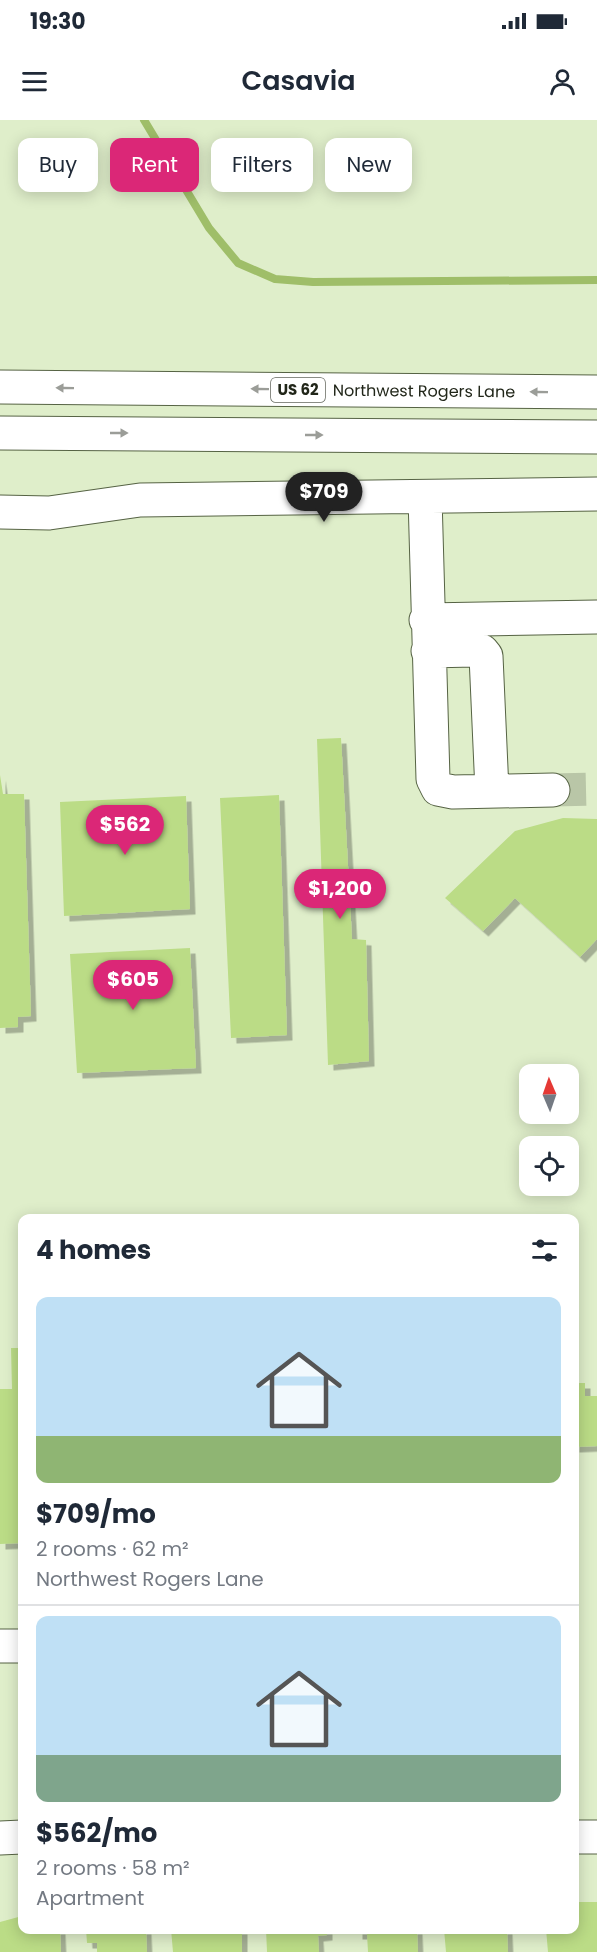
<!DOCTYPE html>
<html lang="en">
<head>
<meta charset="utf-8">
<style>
  :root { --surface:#fff; --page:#f6f6f7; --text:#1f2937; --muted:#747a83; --line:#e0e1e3; --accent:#db2777 }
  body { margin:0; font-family:Poppins,sans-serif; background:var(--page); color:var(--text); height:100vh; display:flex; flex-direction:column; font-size:22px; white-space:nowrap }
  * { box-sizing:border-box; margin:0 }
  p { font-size:20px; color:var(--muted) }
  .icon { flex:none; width:33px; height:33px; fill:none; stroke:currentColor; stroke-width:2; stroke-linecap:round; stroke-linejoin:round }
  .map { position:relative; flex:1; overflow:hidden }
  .sheet { position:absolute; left:18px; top:1094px; width:561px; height:720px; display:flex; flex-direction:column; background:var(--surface); border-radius:12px; box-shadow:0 3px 15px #0003 }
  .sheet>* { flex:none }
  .banner { position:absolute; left:18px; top:18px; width:561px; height:54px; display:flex; gap:12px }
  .needle { width:39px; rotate:358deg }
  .buttons { position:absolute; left:519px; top:944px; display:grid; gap:12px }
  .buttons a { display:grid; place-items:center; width:60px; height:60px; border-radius:12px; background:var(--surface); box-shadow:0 3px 15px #0003; font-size:30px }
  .price { position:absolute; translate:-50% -51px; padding:0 14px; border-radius:21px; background:var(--accent); color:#fff; font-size:20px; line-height:39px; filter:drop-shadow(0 2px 3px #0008) }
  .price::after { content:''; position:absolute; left:50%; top:36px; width:18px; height:14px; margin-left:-9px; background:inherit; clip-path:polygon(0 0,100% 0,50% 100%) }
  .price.active { background:#222; color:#fff }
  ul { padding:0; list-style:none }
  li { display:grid; align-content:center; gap:12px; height:318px; padding:0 18px }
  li+li { border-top:2px solid var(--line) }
  li span { display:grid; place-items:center; height:186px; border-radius:12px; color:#555 }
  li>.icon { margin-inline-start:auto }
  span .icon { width:108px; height:108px; fill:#fffc; stroke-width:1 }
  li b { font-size:26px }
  h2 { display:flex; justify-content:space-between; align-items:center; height:72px; padding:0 18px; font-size:26px }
  .pill { padding:0 21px; border-radius:12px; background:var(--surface); box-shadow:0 3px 15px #0003; font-size:21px; line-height:54px }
  .pill.active { background:var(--accent); color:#fff }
  .status { display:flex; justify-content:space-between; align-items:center; height:42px; padding:0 30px; background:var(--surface); direction:ltr }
  .status svg { height:16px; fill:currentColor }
  header { display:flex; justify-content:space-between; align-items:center; height:78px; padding:0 18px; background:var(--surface); font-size:27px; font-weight:600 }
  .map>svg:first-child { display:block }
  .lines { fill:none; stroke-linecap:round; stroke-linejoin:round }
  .stream { stroke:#9fbe69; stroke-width:8 }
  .building { fill:#bbdc86; filter:url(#shadow) }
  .minor-tunnel { stroke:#b9c6a7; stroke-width:33; stroke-dasharray:33 16; stroke-linecap:butt }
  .minor-casing { stroke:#566344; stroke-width:35 }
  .highway-casing { stroke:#566344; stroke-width:35 }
  .minor { stroke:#fff; stroke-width:33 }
  .highway { stroke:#fff; stroke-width:33 }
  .oneway { fill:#9b9d98 }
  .labels { text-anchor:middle; stroke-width:4.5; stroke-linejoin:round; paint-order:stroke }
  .shield { fill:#fff; stroke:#64675e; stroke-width:1.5 }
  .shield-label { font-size:15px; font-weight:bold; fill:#212619 }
  .street-label { font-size:16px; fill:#212619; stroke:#fff }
</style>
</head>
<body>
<div class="status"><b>19:30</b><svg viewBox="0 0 49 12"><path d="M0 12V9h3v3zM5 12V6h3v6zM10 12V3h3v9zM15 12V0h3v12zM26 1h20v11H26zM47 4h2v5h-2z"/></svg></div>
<header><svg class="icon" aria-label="menu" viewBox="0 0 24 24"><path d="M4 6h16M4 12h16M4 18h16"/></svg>Casavia<svg class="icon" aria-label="person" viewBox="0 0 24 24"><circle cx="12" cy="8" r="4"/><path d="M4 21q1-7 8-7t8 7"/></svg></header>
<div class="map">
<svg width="597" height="1832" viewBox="0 0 597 1832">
  <defs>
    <filter id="shadow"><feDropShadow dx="5.5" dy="5.5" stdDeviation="0" flood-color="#0004"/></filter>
  </defs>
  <rect width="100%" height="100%" fill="#dfeeca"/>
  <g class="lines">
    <path class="stream" d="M144,0L209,108L238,143L275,159L313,162L597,160"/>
  </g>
  <path class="building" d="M341,618L352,819L366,820L369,941L328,945L317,619Z
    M0,655L3,674H24L31,896L18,897V907L0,908Z
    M279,675L287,915L231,918L220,678Z
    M186,676L190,789L64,796L60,682Z
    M563,698L597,699V819L580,837L515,778L483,811L445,778L515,711Z
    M190,828L196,948L77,953L70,834Z
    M11,1228H22V1423L0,1424V1269H12Z
    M574,1263H585V1276H597V1326L574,1327Z
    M576,1782H597V1832H548L546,1809H574Z
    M22,1796V1809H60L61,1832H0V1802Z
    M86,1809H146L147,1832H97V1823H87Z
    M171,1809H242V1832H173Z
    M266,1809H327V1815L318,1816L319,1832H267Z
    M357,1809H417L418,1832H368L367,1814H357Z
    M444,1809H507L508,1832H446Z"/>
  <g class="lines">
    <path class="minor-tunnel" d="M553,670L597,669"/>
    <g class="minor-casing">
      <path id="minor" d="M425,377L433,659L438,669L453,672L553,670
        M0,392L49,393L140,380L597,374
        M426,500L597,497
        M428,531L474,530L482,531L486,536L492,671
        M0,1526H22
        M574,1717H597
        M0,1718L22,1717"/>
    </g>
    <g class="highway-casing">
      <g id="highway">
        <path id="s1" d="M0,267L597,272"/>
        <path d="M0,313L597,317"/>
      </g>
    </g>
    <use href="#minor" class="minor"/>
    <use href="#highway" class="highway"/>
  </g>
  <defs><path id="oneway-solid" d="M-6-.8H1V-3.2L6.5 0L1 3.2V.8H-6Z" transform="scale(1.5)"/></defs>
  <g class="oneway">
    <use href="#oneway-solid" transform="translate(65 268) rotate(-179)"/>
    <use href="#oneway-solid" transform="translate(260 269) rotate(-179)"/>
    <use href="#oneway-solid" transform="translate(539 272) rotate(-179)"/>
    <use href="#oneway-solid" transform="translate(119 313)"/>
    <use href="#oneway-solid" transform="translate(314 315)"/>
  </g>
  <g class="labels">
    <rect class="shield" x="271" y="258" width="54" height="24" rx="4.5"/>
    <g class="shield-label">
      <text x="298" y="275">US 62</text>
    </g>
    <g class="street-label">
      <text dy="6" stroke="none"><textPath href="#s1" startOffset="424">Northwest Rogers Lane</textPath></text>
    </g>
  </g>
</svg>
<div class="buttons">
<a><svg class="needle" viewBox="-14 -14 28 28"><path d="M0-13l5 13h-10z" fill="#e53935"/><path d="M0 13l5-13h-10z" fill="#747a83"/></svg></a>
<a><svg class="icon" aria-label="locate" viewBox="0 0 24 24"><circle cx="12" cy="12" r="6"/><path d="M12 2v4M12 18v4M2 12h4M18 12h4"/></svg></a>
</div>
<b class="price active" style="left:324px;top:403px">$709</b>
<b class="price" style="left:125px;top:736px">$562</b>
<b class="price" style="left:340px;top:800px">$1,200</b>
<b class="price" style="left:133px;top:891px">$605</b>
<div class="banner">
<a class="pill">Buy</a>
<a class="pill active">Rent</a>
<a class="pill">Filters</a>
<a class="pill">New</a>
</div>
<section class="sheet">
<h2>4 homes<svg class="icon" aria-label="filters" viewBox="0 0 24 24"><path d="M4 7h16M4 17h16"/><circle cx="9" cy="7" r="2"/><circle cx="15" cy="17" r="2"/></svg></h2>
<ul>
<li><span style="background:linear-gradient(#bfe0f5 75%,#8fb573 0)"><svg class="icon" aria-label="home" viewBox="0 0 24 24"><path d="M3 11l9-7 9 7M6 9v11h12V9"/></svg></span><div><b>$709/mo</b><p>2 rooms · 62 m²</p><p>Northwest Rogers Lane</p></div></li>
<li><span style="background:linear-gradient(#bfe0f5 75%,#7fa58c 0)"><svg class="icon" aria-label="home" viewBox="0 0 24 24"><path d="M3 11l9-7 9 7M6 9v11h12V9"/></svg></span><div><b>$562/mo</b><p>2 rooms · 58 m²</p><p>Apartment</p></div></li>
</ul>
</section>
</div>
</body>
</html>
